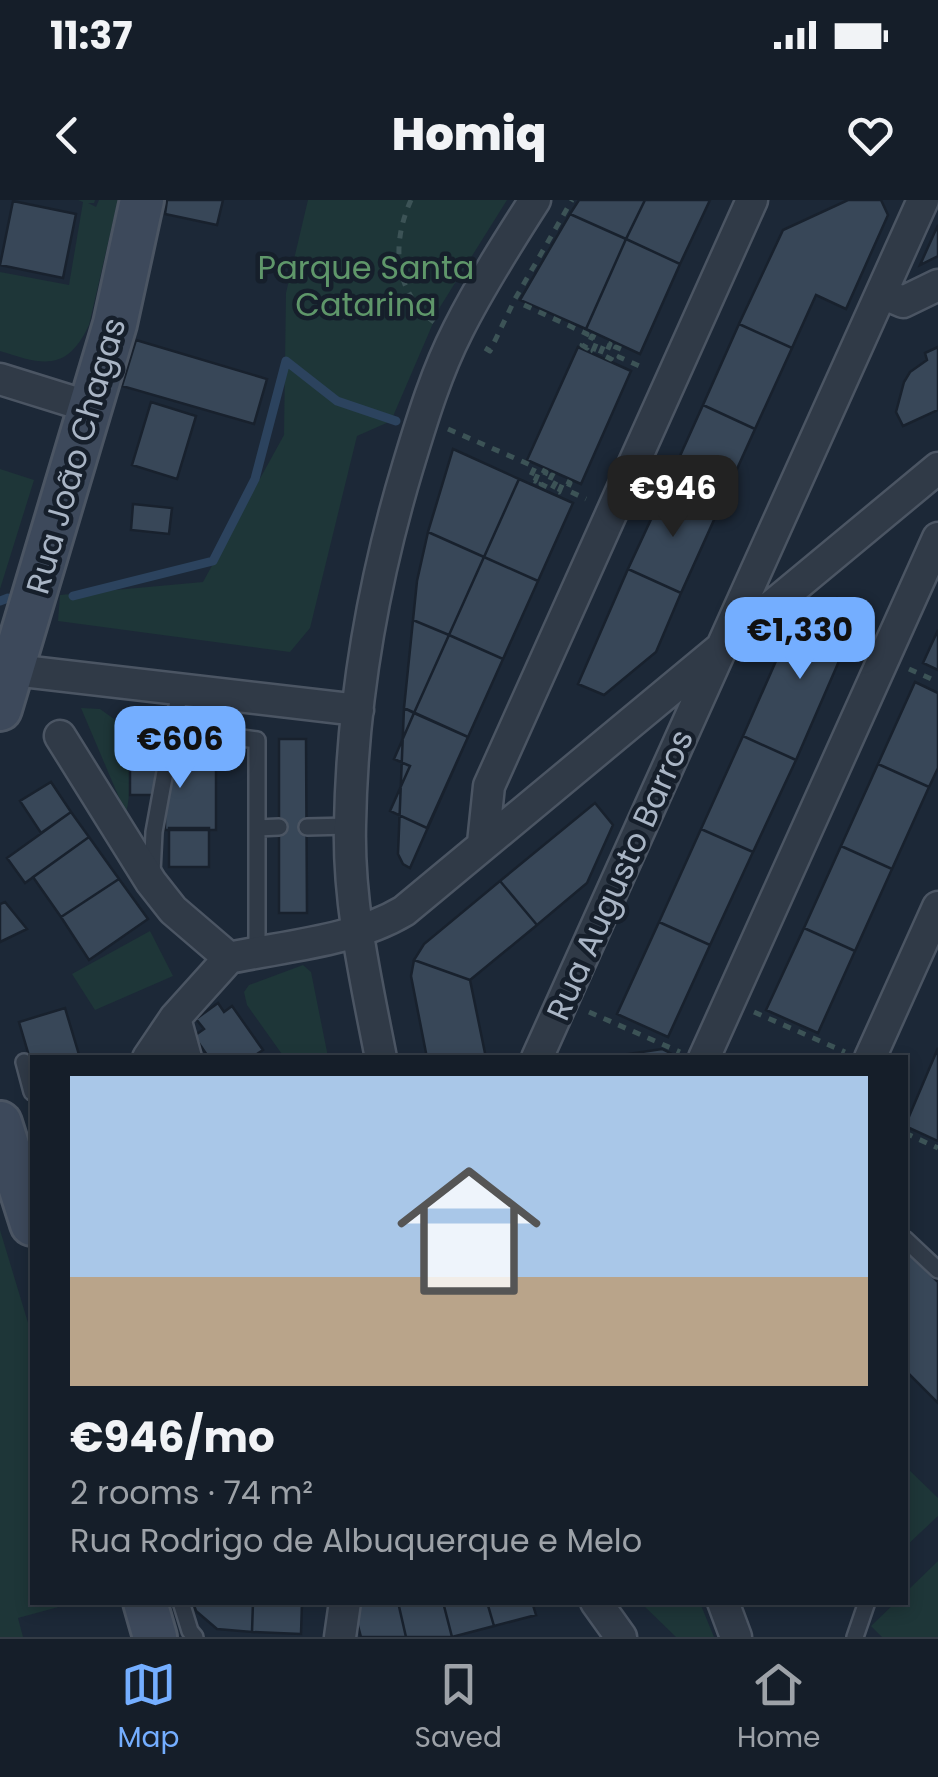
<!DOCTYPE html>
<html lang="en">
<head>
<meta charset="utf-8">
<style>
  :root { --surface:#151e29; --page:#222b35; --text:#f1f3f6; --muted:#9da2a8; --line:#343c46; --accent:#74aeff }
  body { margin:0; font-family:Poppins,sans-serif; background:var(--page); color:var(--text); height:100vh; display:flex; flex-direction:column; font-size:38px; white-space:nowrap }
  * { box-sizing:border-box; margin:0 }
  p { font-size:32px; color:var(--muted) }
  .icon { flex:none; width:55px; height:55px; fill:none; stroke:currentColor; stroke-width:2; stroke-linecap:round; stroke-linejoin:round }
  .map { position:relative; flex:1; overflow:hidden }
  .sheet { position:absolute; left:30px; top:855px; width:878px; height:550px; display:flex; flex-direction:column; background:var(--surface); border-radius:0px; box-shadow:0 5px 15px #0003,0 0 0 2px var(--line) }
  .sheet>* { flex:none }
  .price { position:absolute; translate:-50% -85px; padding:0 22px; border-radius:20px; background:var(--accent); color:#111; font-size:32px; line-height:65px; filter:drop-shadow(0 2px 5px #0008) }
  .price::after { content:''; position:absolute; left:50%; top:60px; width:30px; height:22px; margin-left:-15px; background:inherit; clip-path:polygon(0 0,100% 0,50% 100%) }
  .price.selected { background:#222; color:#fff }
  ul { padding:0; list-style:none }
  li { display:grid; align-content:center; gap:20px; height:530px; padding:0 40px }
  li span { display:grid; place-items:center; height:310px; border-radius:0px; color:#555 }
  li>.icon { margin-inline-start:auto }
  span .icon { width:180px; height:180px; fill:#fffc; stroke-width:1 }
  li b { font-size:42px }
  .status { display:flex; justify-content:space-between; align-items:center; height:70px; padding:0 50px; background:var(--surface); direction:ltr }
  .status svg { height:28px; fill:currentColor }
  header { display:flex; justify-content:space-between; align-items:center; height:130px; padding:0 40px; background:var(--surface); font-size:45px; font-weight:800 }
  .dock { display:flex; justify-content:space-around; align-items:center; height:140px; border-top:2px solid var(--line); background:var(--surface); font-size:28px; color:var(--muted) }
  .dock a { display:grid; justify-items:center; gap:5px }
  .dock .selected { color:var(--accent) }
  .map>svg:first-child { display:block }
  .green { fill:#1e3638 }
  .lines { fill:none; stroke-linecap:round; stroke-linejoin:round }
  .stream { stroke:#2c435e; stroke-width:9 }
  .building { fill:#384758; stroke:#18212d; stroke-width:2.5 }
  .lane-casing { stroke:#4b5563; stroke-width:20 }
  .street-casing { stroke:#4b5563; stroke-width:35 }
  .secondary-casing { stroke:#4b5563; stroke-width:48 }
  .path { stroke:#3c5356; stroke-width:5; stroke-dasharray:8 8; stroke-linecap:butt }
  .lane { stroke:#303a47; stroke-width:15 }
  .street { stroke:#303a47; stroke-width:30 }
  .secondary { stroke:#3d495b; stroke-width:42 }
  .labels { text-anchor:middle; stroke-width:9; stroke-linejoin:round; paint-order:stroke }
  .park-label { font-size:32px; fill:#5f976a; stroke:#161f2b }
  .street-label { font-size:32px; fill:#a9b5c5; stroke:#161f2b }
</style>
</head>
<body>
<div class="status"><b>11:37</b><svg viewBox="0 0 49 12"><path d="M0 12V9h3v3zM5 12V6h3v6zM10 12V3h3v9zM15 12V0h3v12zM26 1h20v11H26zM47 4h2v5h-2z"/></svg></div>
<header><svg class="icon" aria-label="back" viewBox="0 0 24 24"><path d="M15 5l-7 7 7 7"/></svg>Homiq<svg class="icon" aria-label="heart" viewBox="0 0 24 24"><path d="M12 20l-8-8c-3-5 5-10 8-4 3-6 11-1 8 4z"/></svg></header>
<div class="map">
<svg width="938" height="1437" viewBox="0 0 938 1437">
  <rect width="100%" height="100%" fill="#1c2837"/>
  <path class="green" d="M78,0H95L94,3H88L96,7L99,0H118L89,125C67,172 43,165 0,151V72L69,85L83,2Z
    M308,0H507L440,107L391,221L357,236L310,428L290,452L58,421L60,395L203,382L284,235L286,93Z
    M0,269L34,280L0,389Z
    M81,508L100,509L121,524C129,555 133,582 126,614Z
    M150,731L173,776L95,810L72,774Z
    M303,765L311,772L328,857H284L247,805L244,792L249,785Z
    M0,1030L32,1136V1402L73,1403L18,1418L23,1437H0Z
    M905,1266L938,1298V1316L905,1347Z
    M938,1361V1437H882L871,1426L895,1403L905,1402V1393Z
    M641,1403H700L714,1437H676Z"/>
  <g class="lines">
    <path class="stream" d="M73,396L213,361L255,279L286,161L337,201L396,221
      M0,401L8,398"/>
  </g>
  <path class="building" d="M167,0H223L217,25L165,14Z
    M579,0H645L626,39L570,14Z
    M645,0H710L680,64L626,39Z
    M848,0H881L888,15L846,109L816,95L792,148L739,124L783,30Z
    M13,1L76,14L63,78L0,65Z
    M570,14L626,39L586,129L520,100Z
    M938,25V56L920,65Z
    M626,39L680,64L640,154L586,129Z
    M739,124L792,148L755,229L703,205Z
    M136,140L267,179L254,224L122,186Z
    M578,147L631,171L581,284L527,260Z
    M938,147V210L903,226L896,212L904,182L910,172L927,160L925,153Z
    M151,202L196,216L177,279L132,265Z
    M703,205L755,229L718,311L666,287Z
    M453,249L519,279L484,357L428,332Z
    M519,279L573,303L538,381L484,357Z
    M666,287L718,311L681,393L628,369Z
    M133,304L172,308L169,334L131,330Z
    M428,332L484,357L449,435L413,420L417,381Z
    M484,357L538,381L503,459L449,435Z
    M628,369L681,393L656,452L604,495L578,484Z
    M837,398L856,422L796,560L743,536L783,445Z
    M413,420L449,435L414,513L404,508Z
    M938,430V470L923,463Z
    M449,435L503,459L468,537L414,513Z
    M915,482L938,493V568L929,587L878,564Z
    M404,508L468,537L410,668L403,664L398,654Z
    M414,513L468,537L427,628L390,611L410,566L394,559Z
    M743,536L796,560L753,652L701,629Z
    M279,539H306L307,713H279Z
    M130,560H216V630H165V595H130Z
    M878,564L929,587L892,669L841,646Z
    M51,582L71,612L41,633L20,601Z
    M595,603L613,625L587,683L537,725L500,681Z
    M71,612L89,637L25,683L7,658Z
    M169,628H209V667H169Z
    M701,629L753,652L710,745L659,722Z
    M89,637L119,679L61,717L33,677Z
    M841,646L892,669L855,751L804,728Z
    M119,679L148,719L89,760L61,717Z
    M500,681L537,725L470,780L414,760L424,744Z
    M5,702L27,729L0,742V704Z
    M659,722L710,745L668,837L617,814Z
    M804,728L855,751L818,833L766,810Z
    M414,760L470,780L486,858H427L411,776Z
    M218,803L224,812L232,806L263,850L251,858H209L194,836L204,829L196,819Z
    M65,808L80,858H32V866L19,822Z
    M938,848V941L905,926Z
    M662,849L680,858L615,856Z
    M905,1049L938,1082V1203L905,1170Z
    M193,1402H253L252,1432L217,1429L196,1411Z
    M253,1402H302L301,1434L252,1432Z
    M370,1402H398L406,1437H361L353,1407Z
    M398,1402H443L452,1437H406Z
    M443,1402H487L494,1426L452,1437Z
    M487,1402H532L536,1415L494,1426Z"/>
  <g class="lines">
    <g class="lane-casing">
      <path id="lane" d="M173,529L257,540V752
        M307,627L350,626
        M257,628L279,627
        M152,673L154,632L180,490
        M24,862L32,892
        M905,1039L938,1070
        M181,1402L190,1431L195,1437
        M855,1437L867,1402"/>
    </g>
    <g class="street-casing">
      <path id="street" d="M882,93L903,102L938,85
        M0,179L90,207
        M14,470L358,510
        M60,536L151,682L173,710L229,758C286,746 354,741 404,711L938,268
        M483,643L489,586L752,0
        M175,818L186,858
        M148,858L175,818L229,758
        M381,858C366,781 348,703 350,625C352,503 373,382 408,266C422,220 436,173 458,130C480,86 508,42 535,0
        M537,858L923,0
        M704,858L938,338
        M870,858L938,707
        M596,1402L621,1437
        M723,1402L736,1437
        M340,1437L345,1402"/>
    </g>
    <g class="secondary-casing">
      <path id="secondary" d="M0,509L115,124L142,0
        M0,923L32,1024
        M145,1402L155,1437"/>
    </g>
    <path class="path" d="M411,0C391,44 394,91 434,122
      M524,105L587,134L582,145L587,148L592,136L598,139L593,151L600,154L605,142L610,144L605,156L611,159L616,147L623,150L619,157L646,169
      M485,148L490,151L515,99L572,0
      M448,229L535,267L530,278L535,281L540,269L546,272L541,284L547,287L552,275L558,278L552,289L559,292L564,280L570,283L567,290L586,299
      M909,469L938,482
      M589,812L680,852
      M754,812L845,852
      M905,933L938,948"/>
    <use href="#lane" class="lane"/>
    <use href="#street" class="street"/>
    <use href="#secondary" class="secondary"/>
  </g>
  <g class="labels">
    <g class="park-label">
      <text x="366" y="79">Parque Santa<tspan x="366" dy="37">Catarina</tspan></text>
    </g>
    <g class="street-label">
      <text transform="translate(76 256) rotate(-74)" y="11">Rua João Chagas</text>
      <text transform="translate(620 675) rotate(-66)" y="11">Rua Augusto Barros</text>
    </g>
  </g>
</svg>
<b class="price selected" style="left:673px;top:340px">€946</b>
<b class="price" style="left:800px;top:482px">€1,330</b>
<b class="price" style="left:180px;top:591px">€606</b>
<section class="sheet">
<ul>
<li><span style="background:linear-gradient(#a9c7e8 65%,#b9a48a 0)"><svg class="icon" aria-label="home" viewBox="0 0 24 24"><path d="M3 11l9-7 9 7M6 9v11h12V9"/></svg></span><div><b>€946/mo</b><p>2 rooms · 74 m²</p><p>Rua Rodrigo de Albuquerque e Melo</p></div></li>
</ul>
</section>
</div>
<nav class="dock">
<a class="selected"><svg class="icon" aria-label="map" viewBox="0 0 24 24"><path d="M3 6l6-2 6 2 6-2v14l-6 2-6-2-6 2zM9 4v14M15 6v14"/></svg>Map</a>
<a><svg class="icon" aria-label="saved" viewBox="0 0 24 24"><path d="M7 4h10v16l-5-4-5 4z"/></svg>Saved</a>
<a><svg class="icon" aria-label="home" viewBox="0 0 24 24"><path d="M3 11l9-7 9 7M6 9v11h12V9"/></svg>Home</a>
</nav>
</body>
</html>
